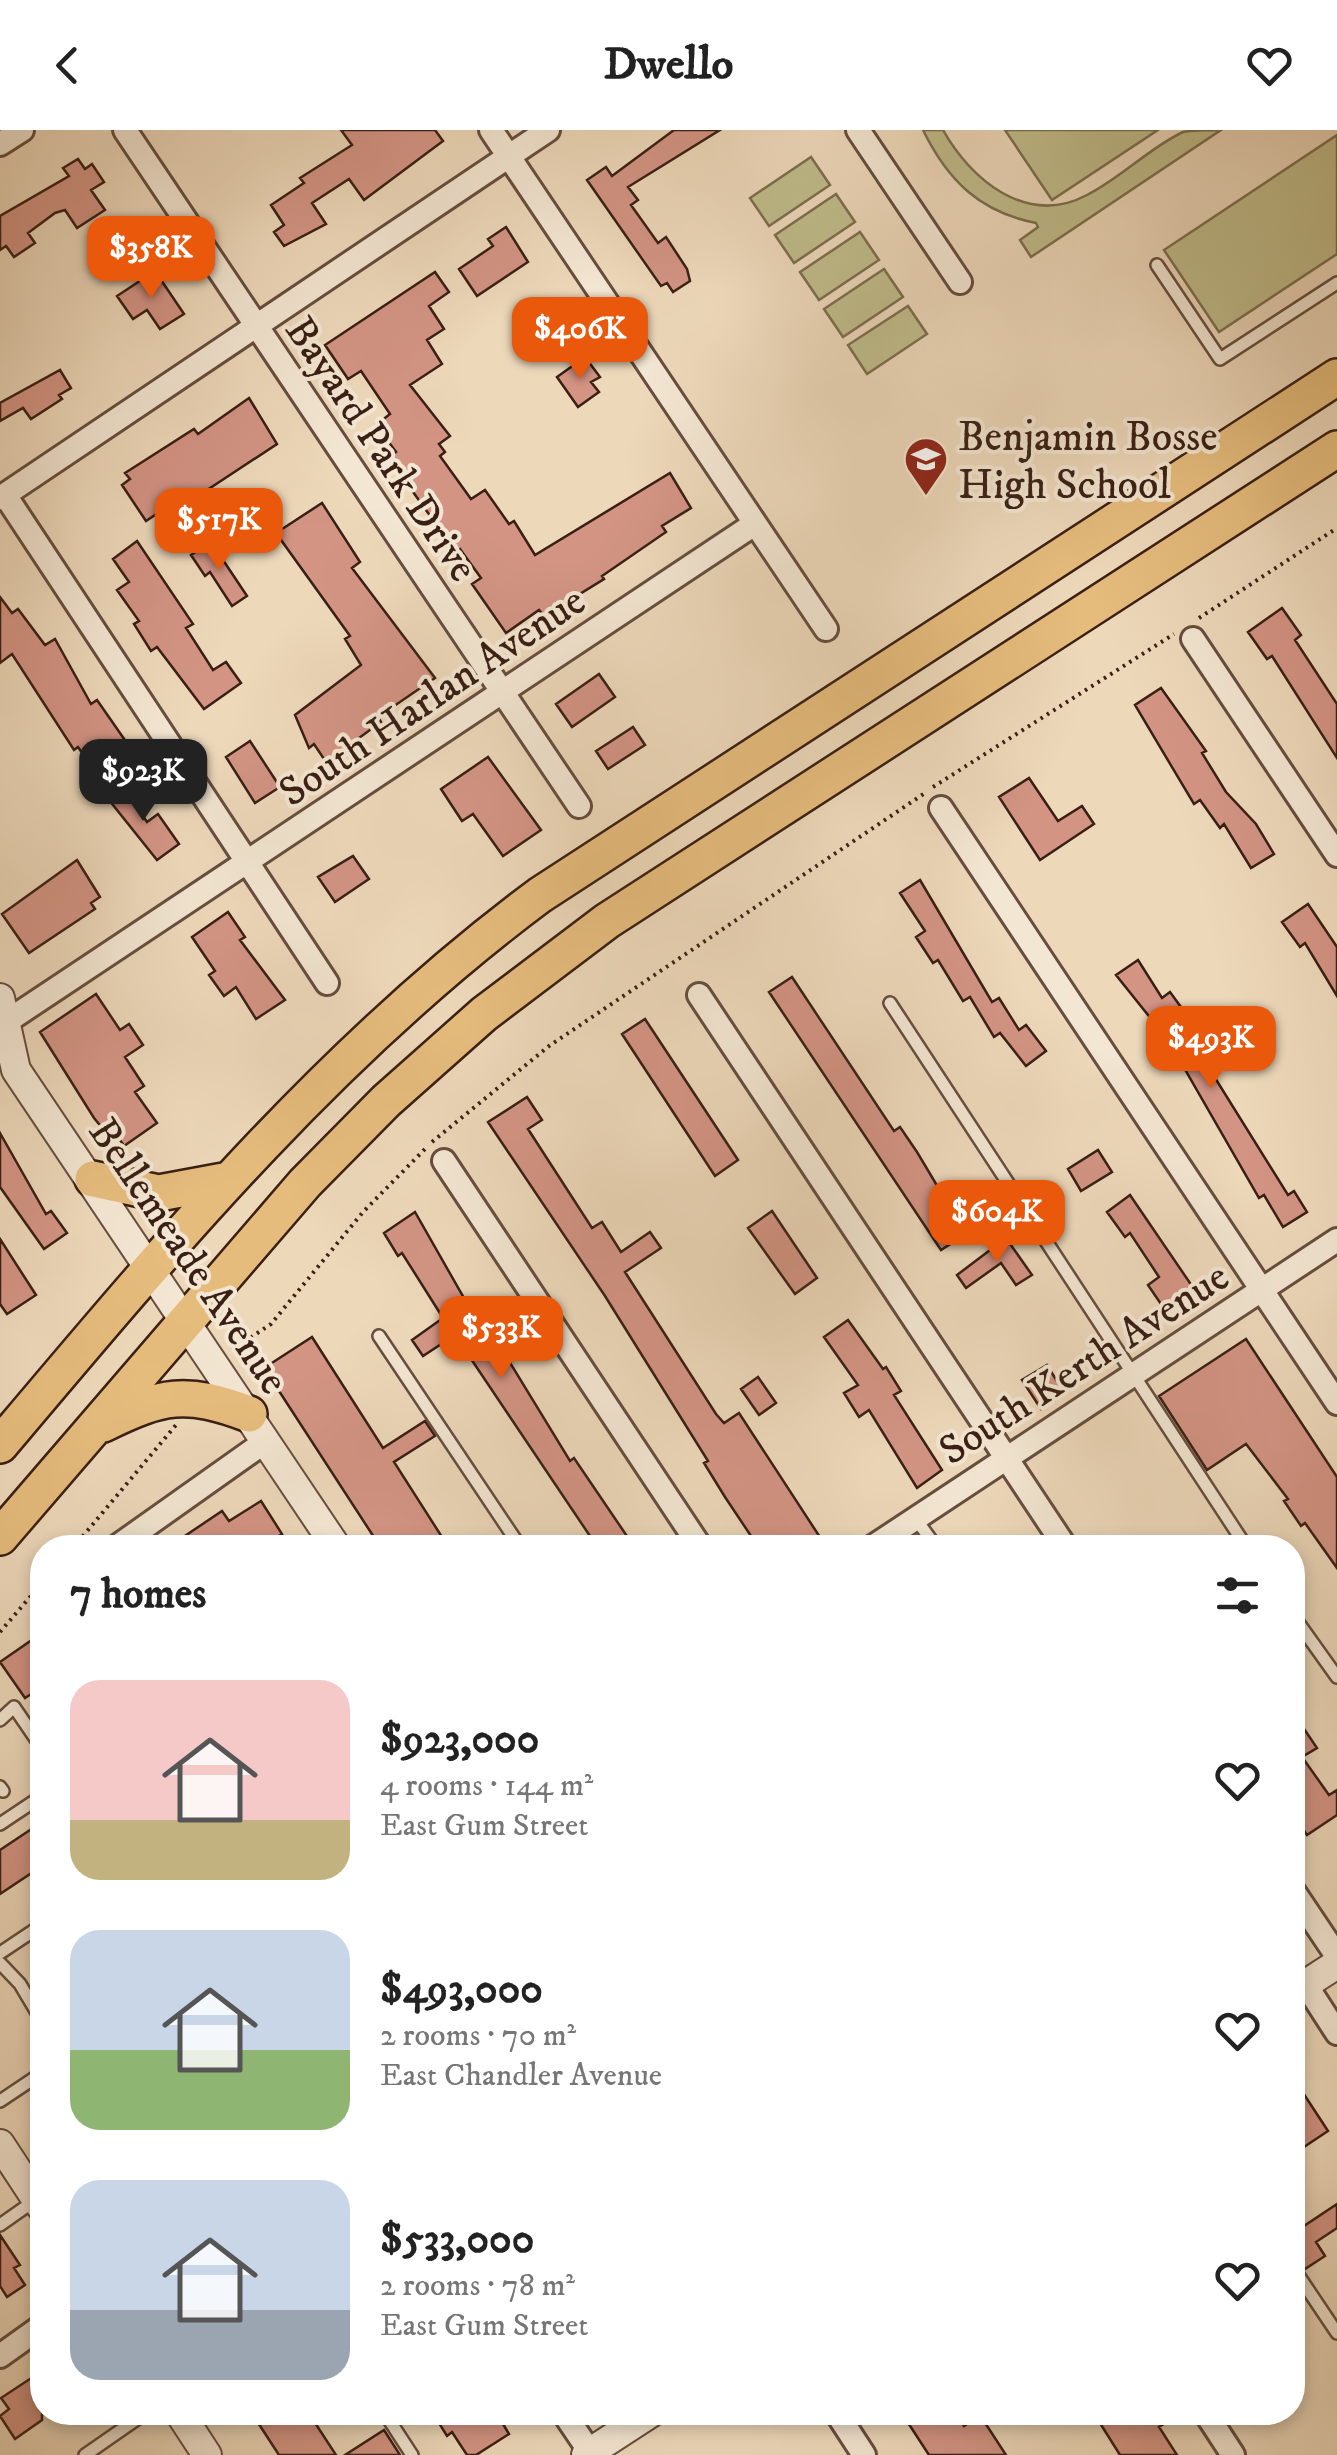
<!DOCTYPE html>
<html lang="en">
<head>
<meta charset="utf-8">
<style>
  :root { --surface:#fff; --page:#f2f2f2; --text:#222; --muted:#767676; --accent:#ea580c }
  body { margin:0; font-family:"IM FELL DW Pica",serif; background:var(--page); color:var(--text); height:100vh; display:flex; flex-direction:column; font-size:38px; white-space:nowrap }
  * { box-sizing:border-box; margin:0 }
  p { font-size:32px; color:var(--muted) }
  .icon { flex:none; width:55px; height:55px; fill:none; stroke:currentColor; stroke-width:2; stroke-linecap:round; stroke-linejoin:round }
  .map { position:relative; flex:1; overflow:hidden }
  .sheet { position:absolute; left:30px; top:1405px; width:1275px; height:890px; display:flex; flex-direction:column; background:var(--surface); border-radius:40px; box-shadow:0 5px 15px #0003 }
  .sheet>* { flex:none }
  .price { position:absolute; translate:-50% -85px; padding:0 22px; border-radius:20px; background:var(--accent); color:#fff; font-size:32px; line-height:65px; filter:drop-shadow(0 2px 5px #0008) }
  .price::after { content:''; position:absolute; left:50%; top:60px; width:30px; height:22px; margin-left:-15px; background:inherit; clip-path:polygon(0 0,100% 0,50% 100%) }
  .price.on { background:#222; color:#fff }
  ul { padding:0; list-style:none }
  li { display:flex; align-items:center; gap:30px; height:250px; padding:0 40px }
  li span { display:grid; place-items:center; flex:none; width:280px; height:200px; border-radius:30px; color:#555 }
  li>.icon { margin-inline-start:auto }
  span .icon { width:120px; height:120px; fill:#fffc; stroke-width:1 }
  li b { font-size:42px }
  h2 { display:flex; justify-content:space-between; align-items:center; height:120px; padding:0 40px; font-size:42px }
  header { display:flex; justify-content:space-between; align-items:center; height:130px; padding:0 40px; background:var(--surface); font-size:45px; font-weight:800 }
  .map>svg:first-child { display:block }
  .green { fill:#c0bc8b; stroke:#7c6e50; stroke-width:2.5 }
  .building { fill:#d39484; stroke:#391f14; stroke-width:2.5 }
  .lines { fill:none; stroke-linecap:round; stroke-linejoin:round }
  .service-casing { stroke:#664d3e; stroke-width:16 }
  .minor-casing { stroke:#664d3e; stroke-width:28 }
  .tertiary-casing { stroke:#664d3e; stroke-width:32 }
  .trunk-casing { stroke:#391f14; stroke-width:40 }
  .path { stroke:#391f14; stroke-width:4; stroke-dasharray:2.5 5; stroke-linecap:butt }
  .service { stroke:#f3e6d2; stroke-width:11 }
  .minor { stroke:#f3e6d2; stroke-width:22 }
  .tertiary { stroke:#f3e6d2; stroke-width:28 }
  .trunk { stroke:#e6bc7d; stroke-width:35 }
  .labels { text-anchor:middle; stroke-width:8; stroke-linejoin:round; paint-order:stroke }
  .poi-label { font-size:42px; fill:#391f14; stroke:#f3e6d2; text-anchor:start }
  .street-label { font-size:42px; fill:#391f14; stroke:#f3e6d2 }
</style>
</head>
<body>
<header><svg class="icon" aria-label="back" viewBox="0 0 24 24"><path d="M15 5l-7 7 7 7"/></svg>Dwello<svg class="icon" aria-label="heart" viewBox="0 0 24 24"><path d="M12 20l-8-8c-3-5 5-10 8-4 3-6 11-1 8 4z"/></svg></header>
<div class="map">
<svg width="1337" height="2325" viewBox="0 0 1337 2325">
  <rect width="100%" height="100%" fill="#edd8ba"/>
  <filter id="stains"><feTurbulence type="fractalNoise" baseFrequency=".002" numOctaves="4"/><feColorMatrix values="0 0 0 0 .2 0 0 0 0 .09 0 0 0 0 .02 0 0 0 .5 -.17"/></filter>
  <radialGradient id="worn" r=".72"><stop offset=".6" stop-color="#630" stop-opacity="0"/><stop offset="1" stop-color="#630" stop-opacity=".3"/></radialGradient>
  <path class="green" d="M923,0H943C971,50 1027,97 1087,65C1121,48 1149,18 1183,2C1194,0 1210,0 1221,0L1031,127L1020,110L1038,97L1036,93C980,82 948,51 923,0Z
    M1005,0H1158L1052,70Z
    M1337,5V124L1219,202L1164,120Z
    M811,27L830,55L769,96L750,68Z
    M836,64L855,92L794,133L775,105Z
    M860,102L879,130L819,170L800,142Z
    M884,139L903,167L843,207L824,179Z
    M908,176L927,204L867,244L848,215Z"/>
  <path class="building" d="M341,0H435L443,11L364,70L349,49L312,73L326,94L284,116L274,102L284,95L271,75L304,53L300,48L352,15Z
    M674,0H720L628,57L638,70L631,75L658,113L666,107L687,139L690,151L673,162L667,153L661,156L587,50L606,37L612,46Z
    M78,29L85,39L92,34L104,52L91,60L105,80L77,98L65,80L55,83L28,103L35,113L14,127L6,116L0,120V86L69,46L63,38Z
    M506,97L528,132L477,166L459,139L493,116L488,109Z
    M155,141L184,184L160,199L147,180L133,189L117,166Z
    M435,142L449,162L429,176L444,199L427,210L442,234L410,255L450,306L439,314L445,322L440,326L471,369L485,360L509,394L514,391L535,425L670,343L691,378L662,396L666,402L602,446L604,449L544,486L539,480L506,503L472,454L481,448L460,419L456,422L388,327L396,322L376,295L390,284L361,241L348,249L325,215Z
    M585,227L600,247L591,252L599,262L578,277L557,247Z
    M60,240L71,258L59,265L62,269L31,289L23,278L0,291V273Z
    M249,268L277,314L195,368L191,361L146,391L122,355L130,349L125,343L194,299L198,304Z
    M322,373L360,432L352,438L435,548L378,587L381,592L326,632L314,614L309,618L295,585L361,535L345,509L350,506L276,403Z
    M137,411L193,494L186,498L213,540L226,532L241,553L204,579L157,517L151,521L134,494L139,491L117,460L129,452L113,429Z
    M211,412L247,466L232,476L210,442L205,446L191,425Z
    M0,467L12,483L18,479L45,515L55,509L91,574L97,570L136,626L102,651L78,617L74,620L12,524L0,533Z
    M1282,478L1301,505L1295,510L1337,574V628L1272,526L1267,529L1248,502Z
    M599,544L615,567L572,597L556,574Z
    M1161,558L1206,621L1202,623L1226,662L1256,694L1274,724L1251,738L1224,694L1220,698L1200,670L1194,674L1135,575Z
    M633,597L645,615L608,639L596,621Z
    M250,611L280,657L255,673L226,627Z
    M488,627L541,700L503,726L473,684L462,691L441,659Z
    M1029,648L1058,691L1082,676L1094,694L1040,730L999,667Z
    M121,654L147,692L158,684L179,714L157,730L105,665Z
    M353,726L369,749L335,772L318,747Z
    M77,730L100,767L91,773L95,779L29,823L2,784Z
    M920,750L992,872L999,868L1019,900L1026,895L1046,921L1026,936L1000,903L994,907L970,867L963,871L938,830L933,833L916,807L925,801L900,763Z
    M1308,774L1337,817V866L1305,813L1300,817L1282,792Z
    M228,782L245,807L240,810L285,870L256,889L236,857L224,866L209,845L215,841L192,807Z
    M1138,830L1162,868L1170,862L1186,884L1209,922L1202,927L1288,1065L1294,1061L1307,1082L1283,1097L1264,1065L1259,1068L1168,910L1116,845Z
    M792,847L894,1001L900,997L917,1022L966,1104L941,1120L769,862Z
    M96,864L120,900L129,894L143,915L125,927L144,956L135,962L157,993L124,1016L118,1007L113,1011L94,988L40,902Z
    M645,889L738,1030L715,1046L622,904Z
    M527,967L542,990L528,999L592,1098L602,1092L621,1122L650,1102L661,1118L625,1142L716,1284L724,1293L739,1283L827,1418H759L725,1367L704,1333L708,1331L605,1166L488,992Z
    M0,1003L46,1084L51,1081L67,1103L44,1119L0,1057Z
    M1098,1020L1112,1042L1081,1061L1068,1039Z
    M1130,1065L1192,1156L1163,1177L1148,1155L1159,1147L1130,1103L1125,1107L1107,1082Z
    M772,1081L817,1148L795,1164L748,1098Z
    M415,1082L489,1212L495,1208L570,1331L574,1328L635,1418H598L455,1205L423,1226L412,1210L443,1188L402,1123L398,1126L384,1103Z
    M1006,1108L1032,1145L1016,1155L1001,1133L966,1158L957,1145Z
    M0,1109L36,1165L7,1184L0,1174Z
    M848,1190L883,1239L886,1237L901,1261L894,1265L942,1340L917,1358L869,1280L859,1287L844,1263L858,1255L824,1207Z
    M312,1207L383,1318L425,1291L435,1306L394,1332L449,1418H381L279,1261L264,1238Z
    M1246,1209L1337,1347V1438L1305,1393L1301,1396L1284,1371L1288,1369L1246,1314L1207,1340L1159,1266Z
    M1047,1235L1065,1264L1041,1279L1022,1250Z
    M758,1247L776,1273L759,1285L741,1259Z
    M261,1371L282,1404L260,1418H167L222,1381L229,1391Z
    M42,1503V1557L25,1568L0,1532Z
    M1292,1581L1317,1618L1302,1627L1329,1665L1337,1660V1685L1307,1705L1292,1683Z
    M42,1692V1736L0,1764V1720Z
    M1292,1946L1328,2001L1301,2019L1292,2005Z
    M1337,2074V2098L1316,2112L1325,2126L1305,2139L1292,2121V2104Z
    M0,2105L20,2135L14,2138L25,2155L7,2167L0,2156Z
    M42,2241V2290L15,2309L0,2286L9,2279L1,2268Z
    M251,2282H308L336,2325H279Z
    M432,2282H496L509,2304L476,2325H467L452,2302L447,2306Z
    M901,2282H955L964,2296L980,2285L1006,2325H929Z
    M1093,2282H1183L1159,2297L1177,2325H1120Z
    M384,2300L400,2325H345Z"/>
  <g class="lines">
    <g class="service-casing">
      <path id="service" d="M1157,135L1220,229L1337,153
        M890,873L1247,1418
        M379,1206L521,1418
        M915,1388L937,1418
        M1292,1484L1337,1547
        M0,1590L14,1577L42,1618
        M0,1657L3,1661
        M0,1694L42,1666
        M0,1823L42,1795
        M0,1833L20,1854L42,1891
        M0,1971L42,1943
        M0,2095L37,2069
        M1292,2136L1337,2203
        M384,2282L412,2325
        M85,2325L147,2282"/>
    </g>
    <g class="minor-casing">
      <path id="minor" d="M125,0L579,676
        M491,0L826,499
        M858,0L960,152
        M0,14L22,0
        M5,365L327,853
        M0,368L548,0
        M1193,509L1337,725
        M941,678L1337,1273
        M699,865L1066,1418
        M0,896L753,395
        M444,1031L701,1418
        M115,1418L266,1311
        M871,1418L1337,1110
        M1292,1759L1337,1826
        M1306,1855L1337,1903
        M0,2226L42,2196
        M563,2282L590,2322
        M836,2282L864,2325
        M1205,2282L1233,2325"/>
    </g>
    <g class="tertiary-casing">
      <path id="tertiary" d="M0,868L16,940L337,1418
        M1292,1863L1337,1834
        M0,2014L42,2078
        M179,2282L207,2325
        M586,2325L652,2282"/>
    </g>
    <g class="trunk-casing">
      <path id="trunk" d="M93,1049L159,1063L229,1050
        M103,1294C162,1265 186,1260 249,1284
        M0,1315C168,1116 330,921 540,765L1337,247
        M0,1407L305,1053L386,971L484,884L607,791L1337,319"/>
    </g>
    <path class="path" d="M1199,488L1337,398
      M933,657L1174,504
      M432,1012L549,916L925,663
      M232,1220L271,1194L363,1082L425,1019
      M73,1418L176,1295
      M0,1502L42,1453"/>
    <use href="#service" class="service"/>
    <use href="#minor" class="minor"/>
    <use href="#tertiary" class="tertiary"/>
    <use href="#trunk" class="trunk"/>
  </g>
  <defs>
    <g id="school-pin" transform="scale(2.25)"><path d="M0 17L-7.5 6A9.5 9.5 0 1 1 7.5 6Z" fill="#8f2418" stroke="#f3e6d2"/><path d="M0-5L7-2L0 1L-7-2ZM-4 1L0 2.5L4 1V4Q0 6-4 4Z" fill="#fff"/></g>
  </defs>
  <g fill-rule="evenodd">
    <use href="#school-pin" x="926" y="329"/>
  </g>
  <g class="labels">
    <g class="poi-label">
      <text x="958" y="320">Benjamin Bosse<tspan x="958" dy="48">High School</tspan></text>
    </g>
    <g class="street-label">
      <text transform="translate(383 318) rotate(56)" y="15">Bayard Park Drive</text>
      <text transform="translate(431 565) rotate(-34)" y="15">South Harlan Avenue</text>
      <text transform="translate(190 1125) rotate(56)" y="15">Bellemeade Avenue</text>
      <text transform="translate(1083 1232) rotate(-33)" y="15">South Kerth Avenue</text>
    </g>
  </g>
  <rect width="100%" height="100%" filter="url(#stains)"/>
  <rect width="100%" height="100%" fill="url(#worn)"/>
</svg>
<b class="price" style="left:151px;top:171px">$358K</b>
<b class="price" style="left:580px;top:252px">$406K</b>
<b class="price" style="left:219px;top:443px">$517K</b>
<b class="price on" style="left:143px;top:694px">$923K</b>
<b class="price" style="left:1211px;top:961px">$493K</b>
<b class="price" style="left:997px;top:1135px">$604K</b>
<b class="price" style="left:501px;top:1251px">$533K</b>
<section class="sheet">
<h2>7 homes<svg class="icon" aria-label="filters" viewBox="0 0 24 24"><path d="M4 7h16M4 17h16"/><circle cx="9" cy="7" r="2"/><circle cx="15" cy="17" r="2"/></svg></h2>
<ul>
<li><span style="background:linear-gradient(#f6c9c9 70%,#c2b280 0)"><svg class="icon" aria-label="home" viewBox="0 0 24 24"><path d="M3 11l9-7 9 7M6 9v11h12V9"/></svg></span><div><b>$923,000</b><p>4 rooms · 144 m²</p><p>East Gum Street</p></div><svg class="icon" aria-label="heart" viewBox="0 0 24 24"><path d="M12 20l-8-8c-3-5 5-10 8-4 3-6 11-1 8 4z"/></svg></li>
<li><span style="background:linear-gradient(#c9d6e8 60%,#8fb573 0)"><svg class="icon" aria-label="home" viewBox="0 0 24 24"><path d="M3 11l9-7 9 7M6 9v11h12V9"/></svg></span><div><b>$493,000</b><p>2 rooms · 70 m²</p><p>East Chandler Avenue</p></div><svg class="icon" aria-label="heart" viewBox="0 0 24 24"><path d="M12 20l-8-8c-3-5 5-10 8-4 3-6 11-1 8 4z"/></svg></li>
<li><span style="background:linear-gradient(#c9d6e8 65%,#9aa5b1 0)"><svg class="icon" aria-label="home" viewBox="0 0 24 24"><path d="M3 11l9-7 9 7M6 9v11h12V9"/></svg></span><div><b>$533,000</b><p>2 rooms · 78 m²</p><p>East Gum Street</p></div><svg class="icon" aria-label="heart" viewBox="0 0 24 24"><path d="M12 20l-8-8c-3-5 5-10 8-4 3-6 11-1 8 4z"/></svg></li>
</ul>
</section>
</div>
</body>
</html>
